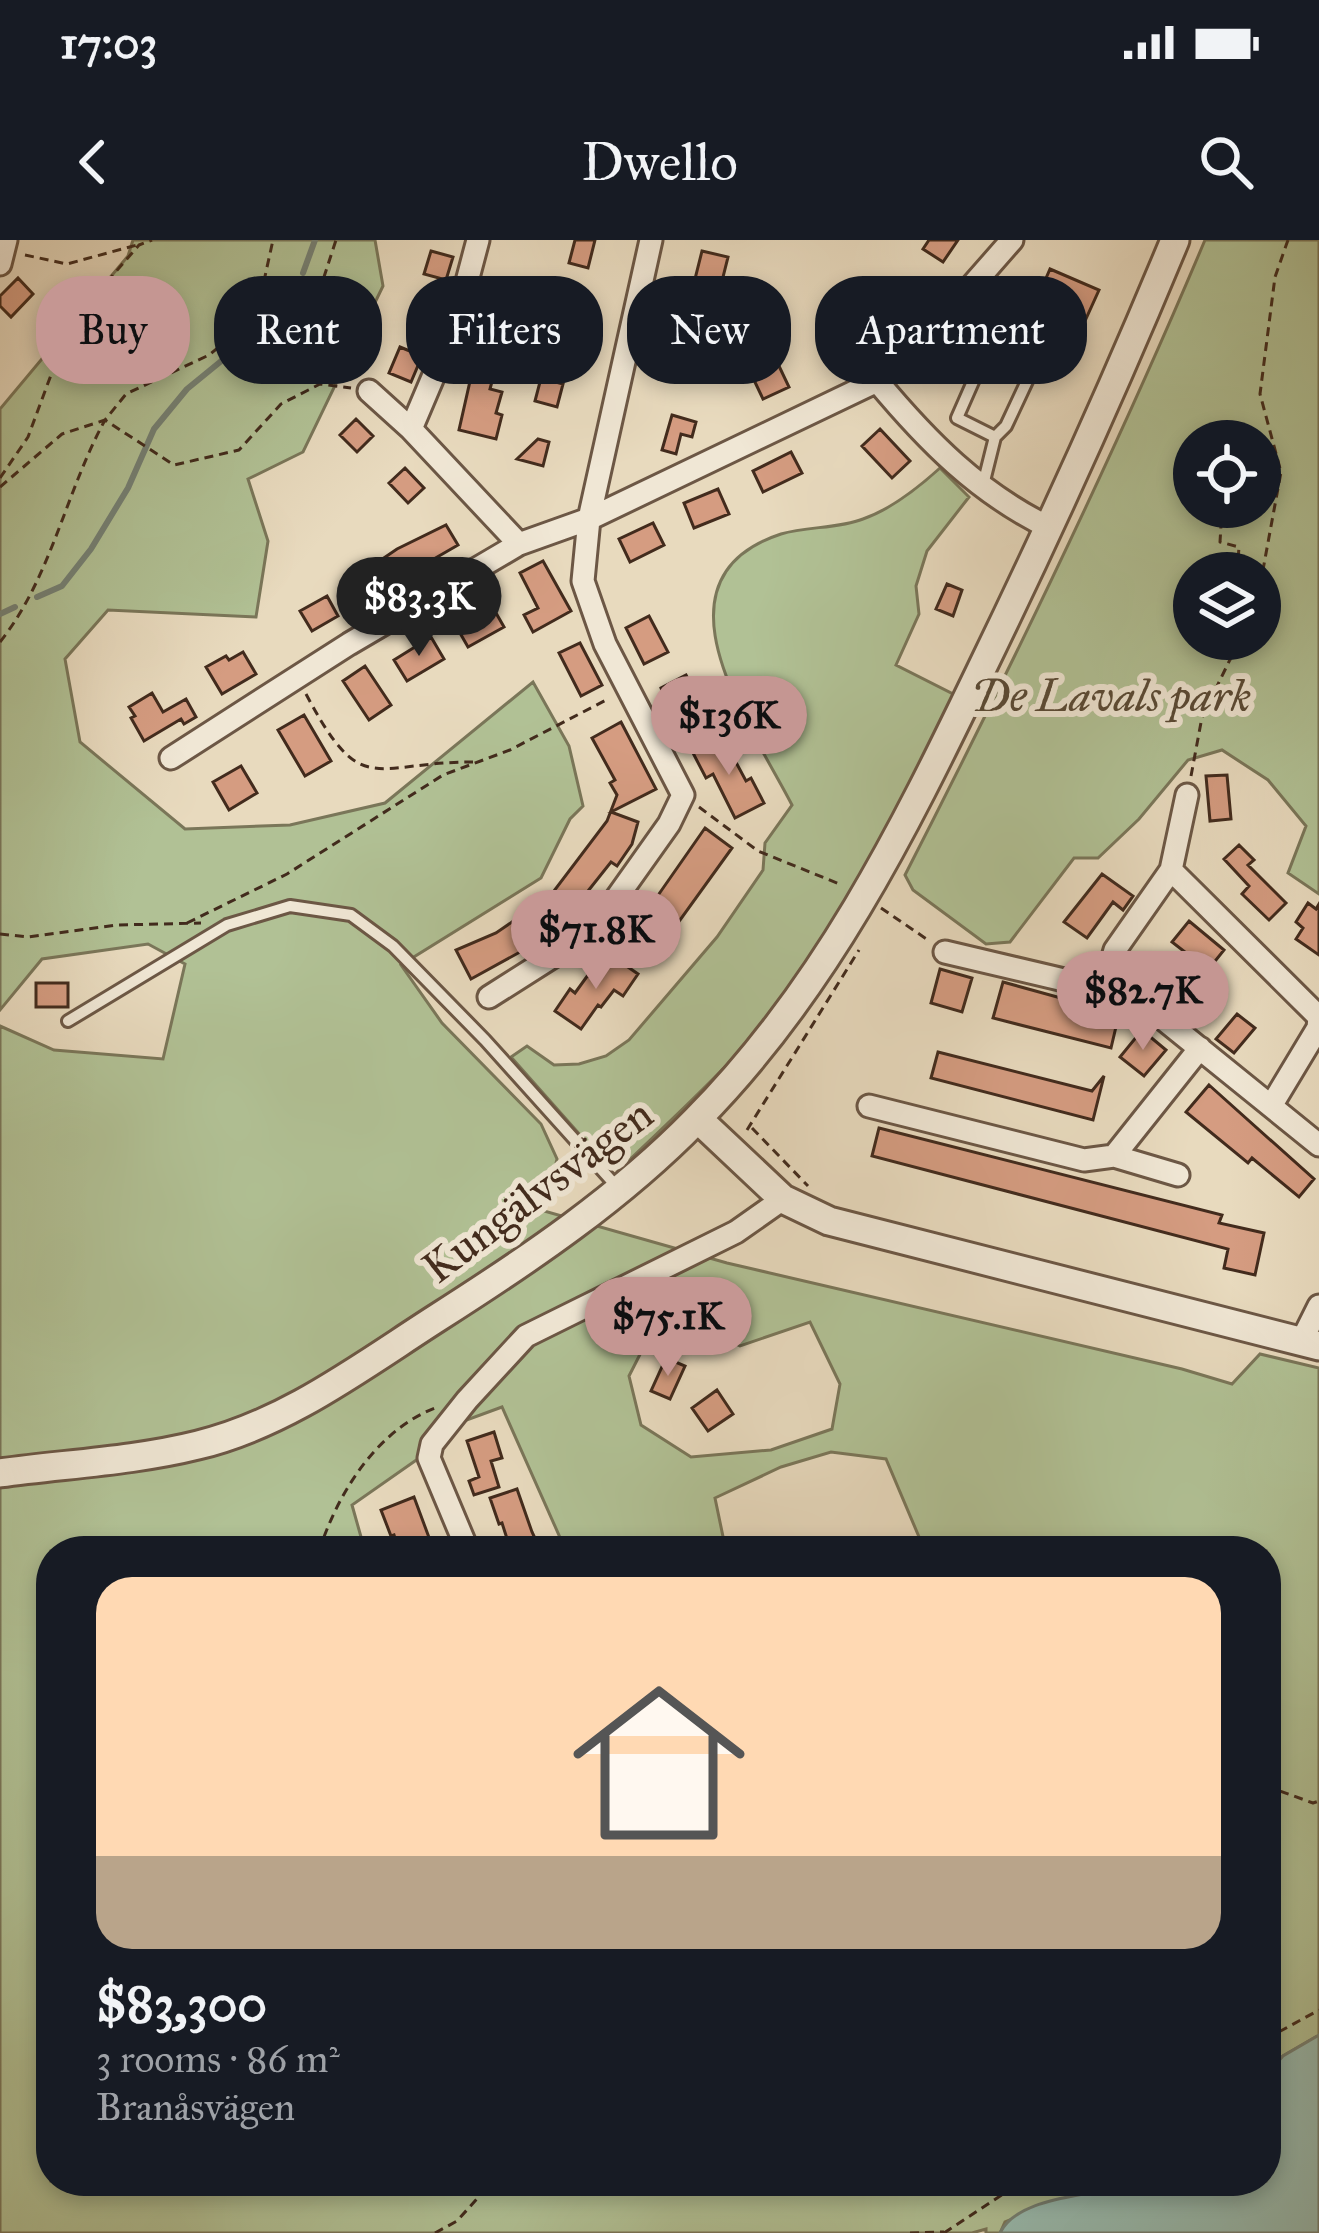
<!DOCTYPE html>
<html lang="en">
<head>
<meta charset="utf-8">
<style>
  :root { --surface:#171b24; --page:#242831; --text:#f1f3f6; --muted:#9ea1a6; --accent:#c59692 }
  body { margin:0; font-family:"IM FELL Great Primer",serif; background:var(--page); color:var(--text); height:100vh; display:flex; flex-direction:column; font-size:45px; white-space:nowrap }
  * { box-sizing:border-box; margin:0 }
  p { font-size:39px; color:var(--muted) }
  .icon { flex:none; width:66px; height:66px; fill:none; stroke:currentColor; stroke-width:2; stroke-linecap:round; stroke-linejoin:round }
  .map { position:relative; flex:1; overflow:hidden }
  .sheet { position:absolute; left:36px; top:1296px; width:1245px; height:660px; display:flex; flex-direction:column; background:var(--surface); border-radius:48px; box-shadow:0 6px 18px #0003 }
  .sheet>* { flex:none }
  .banner { position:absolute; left:36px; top:36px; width:1248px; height:108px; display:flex; gap:24px }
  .tools { position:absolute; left:1173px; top:180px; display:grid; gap:24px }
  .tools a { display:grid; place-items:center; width:108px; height:108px; border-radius:50%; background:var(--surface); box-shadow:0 6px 18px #0003; font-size:60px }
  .price { position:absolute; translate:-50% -102px; padding:0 27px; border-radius:42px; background:var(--accent); color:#111; font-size:39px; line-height:78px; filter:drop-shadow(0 3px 6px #0008) }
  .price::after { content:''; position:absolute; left:50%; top:72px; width:36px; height:27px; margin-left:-18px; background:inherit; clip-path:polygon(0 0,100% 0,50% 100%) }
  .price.selected { background:#222; color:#fff }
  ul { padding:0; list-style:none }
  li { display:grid; align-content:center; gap:24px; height:636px; padding:0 60px }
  li span { display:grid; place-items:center; height:372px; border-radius:36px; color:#555 }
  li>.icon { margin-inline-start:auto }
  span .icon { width:216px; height:216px; fill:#fffc; stroke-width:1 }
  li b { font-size:51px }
  .pill { padding:0 42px; border-radius:48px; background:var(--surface); box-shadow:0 6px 18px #0003; font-size:42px; line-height:108px }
  .pill.selected { background:var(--accent); color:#111 }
  .status { display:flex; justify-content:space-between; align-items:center; height:84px; padding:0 60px; background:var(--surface); direction:ltr }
  .status svg { height:33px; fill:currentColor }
  header { display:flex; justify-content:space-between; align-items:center; height:156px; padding:0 60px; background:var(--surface); font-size:54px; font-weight:600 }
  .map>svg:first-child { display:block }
  .green { fill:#b1c195; stroke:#7a7659; stroke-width:3; fill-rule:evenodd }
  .water { fill:#97bbb0; stroke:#758175; stroke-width:3 }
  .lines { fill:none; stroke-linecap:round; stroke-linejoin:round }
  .stream { stroke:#758175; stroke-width:6 }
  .building { fill:#d59c81; stroke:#422b1d; stroke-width:3 }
  .service-casing { stroke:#6c5745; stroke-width:16 }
  .minor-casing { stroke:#6c5745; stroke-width:27 }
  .tertiary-casing { stroke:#6c5745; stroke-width:33 }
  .path { stroke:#422b1d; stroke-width:3; stroke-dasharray:9 6; stroke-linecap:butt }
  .service { stroke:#f0e7d5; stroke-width:10 }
  .minor { stroke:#f0e7d5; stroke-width:21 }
  .tertiary { stroke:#f0e7d5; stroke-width:27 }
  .labels { text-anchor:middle; stroke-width:12; stroke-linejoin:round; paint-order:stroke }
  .park-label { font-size:45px; font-style:italic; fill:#584935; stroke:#f0e7d5 }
  .street-label { font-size:45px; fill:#422b1d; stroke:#f0e7d5 }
</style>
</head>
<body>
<div class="status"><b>17:03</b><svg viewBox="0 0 49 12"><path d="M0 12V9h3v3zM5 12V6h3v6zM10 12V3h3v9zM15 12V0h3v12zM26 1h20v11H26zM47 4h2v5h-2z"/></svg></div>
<header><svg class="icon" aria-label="back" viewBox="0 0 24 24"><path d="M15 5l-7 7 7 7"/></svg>Dwello<svg class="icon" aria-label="search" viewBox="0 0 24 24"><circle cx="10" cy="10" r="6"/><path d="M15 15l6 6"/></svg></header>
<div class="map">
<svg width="1319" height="1993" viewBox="0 0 1319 1993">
  <rect width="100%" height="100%" fill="#e8dabe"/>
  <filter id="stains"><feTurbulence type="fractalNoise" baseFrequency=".00167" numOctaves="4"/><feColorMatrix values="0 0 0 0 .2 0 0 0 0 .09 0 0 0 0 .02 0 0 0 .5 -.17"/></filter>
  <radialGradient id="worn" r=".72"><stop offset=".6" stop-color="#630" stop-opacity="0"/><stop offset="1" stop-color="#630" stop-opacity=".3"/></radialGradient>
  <path class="green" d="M133,0H375L383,46L303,212L248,239L268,301L256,377L108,370L65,419L80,502L185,589L290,585L385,563L533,442L569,506L583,566L570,579L541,638L401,725L442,783L541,884L557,919L544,971L727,1023L1182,1129L1232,1144L1260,1114L1319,1128V1795L1283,1816L1266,1835V1311H925L886,1219L831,1212L781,1227L715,1258L726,1311H566L502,1167L461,1182L442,1202L352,1265L365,1311H51V1941H1101L1094,1952L1061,1959L1005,1982L1000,1993H986V1989L972,1993H0V786L54,810L163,819L185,724L148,704L42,719L0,770V169L128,16ZM659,1077L693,1085L740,1106L810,1082L840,1144L832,1189L771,1210L691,1217L641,1185L629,1136Z
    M1205,0H1319V654L1288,633L1306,586L1268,540L1222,510L1188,520L1139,579L1098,618H1074L1010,702L986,704L913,650L905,635C1012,426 1114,216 1205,0ZM1194,201H1260V267H1194ZM1194,333H1260V399H1194Z
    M940,228L969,257L927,311L916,346L919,374L896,425L955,455C909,552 861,648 800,736C751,809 682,869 619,930L605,923L511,817L527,806L554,825L579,824L606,816L629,800L717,697L763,630L765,603L792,565C751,485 644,339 781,294C807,286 838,289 863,279C889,270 919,247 940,228Z"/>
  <path class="water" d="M1319,1795V1993H1000C1015,1963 1064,1958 1094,1952L1101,1941H1266V1835L1283,1816Z"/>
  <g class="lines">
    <path class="stream" d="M303,33L315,0
      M37,357L62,346L91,309L128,248L154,189L187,149L290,65L296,51
      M0,374L15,367"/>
  </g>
  <path class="building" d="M575,0H595L588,28L569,23Z
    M929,0H958L943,22L923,9Z
    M431,11L453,17L446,40L424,34Z
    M702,11L728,17L718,57L692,51Z
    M1050,29L1099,50L1065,125L988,89L1004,52L1034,66Z
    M18,38L33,54L11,77L0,66V56Z
    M906,49L921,63L904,82L888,68Z
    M497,70L517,76L510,101L489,95Z
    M556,71L578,77L572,102L550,96Z
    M680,82L711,94L707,114L674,107Z
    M847,99L863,114L848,129L832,114Z
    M769,105L789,147L763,159L743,117Z
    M400,107L422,116L411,142L389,133Z
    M473,128L494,134L490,149L502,152L496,173L502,175L496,199L459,190Z
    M541,138L563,144L557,167L535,161Z
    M672,175L696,182L692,197L681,194L676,214L662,210Z
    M356,179L373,196L357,212L340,195Z
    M880,189L910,221L892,238L862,206Z
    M538,199L549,202L543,226L517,219Z
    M791,212L802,233L763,252L753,231Z
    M405,228L424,248L408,263L389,243Z
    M718,249L729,274L694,288L684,263Z
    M653,283L664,305L630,322L619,299Z
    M446,285L458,305L368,357L356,337L397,309Z
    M543,321L571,371L533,392L524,375L538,368L520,333Z
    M947,344L962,350L953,376L936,369Z
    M327,356L338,376L312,391L300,371Z
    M492,366L504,387L468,407L456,386Z
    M649,376L668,412L644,424L626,388Z
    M431,397L444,419L407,441L394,420Z
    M580,403L602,445L581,456L559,413Z
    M243,412L256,434L222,454L206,427L226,416L229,420Z
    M365,426L391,465L369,480L343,441Z
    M686,435L704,470L675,485L661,448Z
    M152,453L163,472L186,459L196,477L184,484L181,479L144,501L131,478L135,476L129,467Z
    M304,475L331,521L305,536L278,490Z
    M621,482L656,549L611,572L638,582L632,604L617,626L611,622L588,651L592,654L580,669L548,690L551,695L471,739L456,710L496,693L551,655L607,581L617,555L610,543L615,540L592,498Z
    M723,498L746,541L751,538L764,563L735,578L713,534L706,538L693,513Z
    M241,526L257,553L229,570L213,542Z
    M1227,535L1231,579L1210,581L1206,536Z
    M705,588L732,608L657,712L631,694Z
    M1239,605L1254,620L1248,625L1286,663L1269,680L1242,654L1249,646L1224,619Z
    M1102,634L1133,656L1123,670L1113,662L1087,698L1064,682Z
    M1308,663L1316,669L1319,664V715L1296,699L1303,688L1296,682Z
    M1189,681L1224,710L1208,730L1172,702Z
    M612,716L638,734L623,756L614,750L601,767L598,765L581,789L555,771L570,749L575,753L588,735L595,741Z
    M940,729L972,738L962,772L931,763Z
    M1003,742L1119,774L1111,808L993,778Z
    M36,743H68V767H36Z
    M1237,774L1255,788L1234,813L1216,799Z
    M1142,790L1166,810L1144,836L1120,817Z
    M938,812L1092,851L1104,836L1093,880L931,838Z
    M1209,845L1314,939L1299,957L1252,918L1248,923L1186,872Z
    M879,888L1222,975L1219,983L1264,993L1255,1035L1224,1028L1228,1009L872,916Z
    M666,1118L685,1126L670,1159L651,1151Z
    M717,1150L733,1174L708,1191L692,1168Z
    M494,1192L502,1218L491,1221L499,1247L474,1255L469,1241L479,1237L467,1201Z
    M517,1249L532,1292L541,1311H511L502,1283L499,1284L490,1258Z
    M414,1257L434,1311H399L394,1295L391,1296L381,1270Z"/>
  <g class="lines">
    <g class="service-casing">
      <path id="service" d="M983,245L995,197L957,178L990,103L1035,124L1006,186L995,197
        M68,781L227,685L290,666L351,675L393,706L485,800L618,948"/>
    </g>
    <g class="minor-casing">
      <path id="minor" d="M0,24L6,0
        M877,141C927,201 978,253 1050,288
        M369,151L411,189L519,304
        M411,189L456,83L478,0
        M171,518L349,404L519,304L589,279L877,141L948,73L1012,0
        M1171,630L1319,777L1318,788L1271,866
        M945,712L1136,757L1319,905
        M1104,748L1115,710L1171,630L1187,555
        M489,757L593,691L669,584L683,555L605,404L583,341L589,279L651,0
        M869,866L1084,920L1114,916L1178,935
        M1114,916L1200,808
        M1301,1102L1319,1066
        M468,1311L429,1218L432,1204L467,1160L526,1096L736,992L783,959"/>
    </g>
    <g class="tertiary-casing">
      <path id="tertiary" d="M698,879L783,959L829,981L1319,1106
        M0,1233C65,1224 134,1221 198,1205C286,1184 362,1126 437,1078C528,1020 620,958 696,880C824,751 903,592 981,430C1050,288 1115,145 1175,0"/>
    </g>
    <path class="path" d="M25,15L67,24L137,5
      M266,49L323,40L336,0
      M963,83L980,94
      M0,238L28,197L61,108L113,35L139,5L152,0
      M0,247L62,194L105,180L126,154L209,115L231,97L262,50L273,0
      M1218,267L1222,269L1220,302L1239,307L1237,333
      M1260,346L1281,232L1260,154L1275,37L1288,0
      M1226,399L1230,421
      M0,402C51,338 66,251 105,180L174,225L239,210L281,164L320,144L351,148
      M306,454C362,560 372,522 473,522
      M1191,536L1202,477L1240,399
      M699,567L758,611L842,645
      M881,668L928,700
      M187,683L287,634L443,535L510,510L608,459
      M0,694L28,697L117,685L201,683
      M752,888L808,946
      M747,890L859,710
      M319,1311C338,1253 376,1191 435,1168
      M1266,1546L1313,1563L1319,1561
      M1272,1576L1279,1555
      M1266,1799L1319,1770
      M435,1993L457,1981L492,1942L498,1941
      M910,1993L944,1992
      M944,1993L1023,1941"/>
    <use href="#service" class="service"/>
    <use href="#minor" class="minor"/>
    <use href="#tertiary" class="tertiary"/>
  </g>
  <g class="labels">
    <g class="park-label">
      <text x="1111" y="471">De Lavals park</text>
    </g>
    <g class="street-label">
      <text transform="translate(537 950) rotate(-37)" y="16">Kungälvsvägen</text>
    </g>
  </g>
  <rect width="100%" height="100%" filter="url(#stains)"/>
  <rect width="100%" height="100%" fill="url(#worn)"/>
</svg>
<div class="tools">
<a><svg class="icon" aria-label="locate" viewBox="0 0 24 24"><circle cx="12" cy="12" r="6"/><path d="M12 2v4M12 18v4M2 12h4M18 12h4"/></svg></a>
<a><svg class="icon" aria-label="layers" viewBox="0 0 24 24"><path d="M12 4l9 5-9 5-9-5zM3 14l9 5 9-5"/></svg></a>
</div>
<b class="price selected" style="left:419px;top:419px">$83.3K</b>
<b class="price" style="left:729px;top:538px">$136K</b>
<b class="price" style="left:596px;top:752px">$71.8K</b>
<b class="price" style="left:1143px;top:813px">$82.7K</b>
<b class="price" style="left:668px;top:1139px">$75.1K</b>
<div class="banner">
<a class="pill selected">Buy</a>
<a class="pill">Rent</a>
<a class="pill">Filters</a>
<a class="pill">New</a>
<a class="pill">Apartment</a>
</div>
<section class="sheet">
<ul>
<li><span style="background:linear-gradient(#ffd9b3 75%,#b9a48a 0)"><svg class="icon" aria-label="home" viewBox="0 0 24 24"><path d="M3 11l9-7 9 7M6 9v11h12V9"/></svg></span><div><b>$83,300</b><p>3 rooms · 86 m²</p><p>Branåsvägen</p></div></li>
</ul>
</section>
</div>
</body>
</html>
